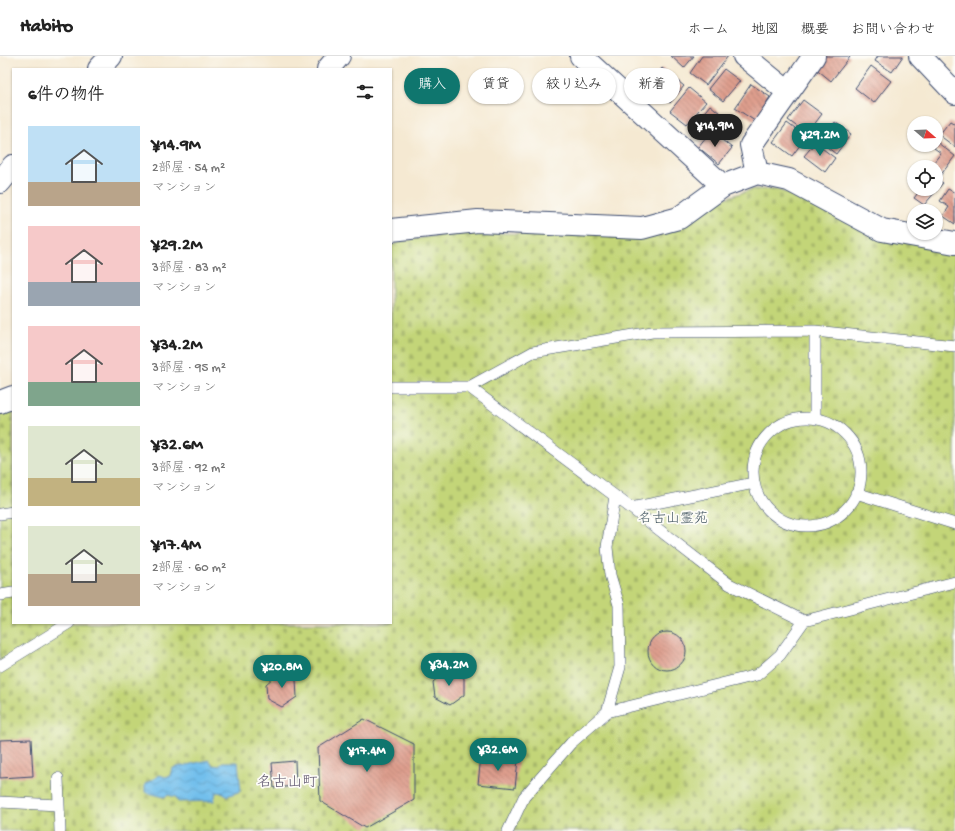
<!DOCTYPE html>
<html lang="ja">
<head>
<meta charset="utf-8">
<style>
  :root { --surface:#fff; --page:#f6f6f6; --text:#222; --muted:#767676; --line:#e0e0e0; --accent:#0f766e }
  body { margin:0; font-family:"Gochi Hand","Klee One",sans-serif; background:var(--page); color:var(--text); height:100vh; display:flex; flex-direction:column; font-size:15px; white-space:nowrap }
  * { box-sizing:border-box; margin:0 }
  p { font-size:13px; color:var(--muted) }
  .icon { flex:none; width:22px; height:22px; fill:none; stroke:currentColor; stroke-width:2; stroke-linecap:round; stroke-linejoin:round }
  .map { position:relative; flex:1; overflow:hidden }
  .side { position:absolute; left:12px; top:12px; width:380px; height:556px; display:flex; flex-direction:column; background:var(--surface); border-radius:0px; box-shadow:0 1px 3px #0004 }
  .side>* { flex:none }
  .banner { position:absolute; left:404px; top:12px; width:380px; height:36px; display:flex; gap:8px }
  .needle { width:26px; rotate:109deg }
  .fabs { position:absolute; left:907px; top:60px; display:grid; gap:8px }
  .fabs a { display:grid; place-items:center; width:36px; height:36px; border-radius:50%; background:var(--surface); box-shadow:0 1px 3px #0004; font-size:20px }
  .price { position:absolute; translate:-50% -34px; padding:0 9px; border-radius:14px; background:var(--accent); color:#fff; font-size:13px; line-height:26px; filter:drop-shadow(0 1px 2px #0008) }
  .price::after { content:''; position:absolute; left:50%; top:24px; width:12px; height:9px; margin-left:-6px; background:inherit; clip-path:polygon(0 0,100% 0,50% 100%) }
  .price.current { background:#222; color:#fff }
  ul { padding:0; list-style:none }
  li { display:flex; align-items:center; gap:12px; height:100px; padding:0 16px }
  li span { display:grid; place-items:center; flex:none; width:112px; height:80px; border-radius:0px; color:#555 }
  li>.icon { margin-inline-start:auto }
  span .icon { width:48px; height:48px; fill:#fffc; stroke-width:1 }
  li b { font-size:17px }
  h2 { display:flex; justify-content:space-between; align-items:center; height:48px; padding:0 16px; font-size:17px }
  .pill { padding:0 14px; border-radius:18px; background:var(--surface); box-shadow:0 1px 3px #0004; font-size:14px; line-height:36px }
  .pill.current { background:var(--accent); color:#fff }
  header { display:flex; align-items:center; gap:24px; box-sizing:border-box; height:56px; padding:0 20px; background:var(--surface); border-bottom:1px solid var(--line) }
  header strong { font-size:19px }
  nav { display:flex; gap:22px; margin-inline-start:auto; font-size:14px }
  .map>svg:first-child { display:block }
  .cemetery { fill:url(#cemetery-stones); stroke:#6f826b }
  .water { fill:url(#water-waves); stroke:#4677a5 }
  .building { fill:url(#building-back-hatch) }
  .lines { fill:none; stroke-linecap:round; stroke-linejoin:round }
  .lane-casing { stroke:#3c4b6f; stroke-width:12 }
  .street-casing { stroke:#3c4b6f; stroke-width:24 }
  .lane { stroke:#fff; stroke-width:11 }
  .street { stroke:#fff; stroke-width:22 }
  .labels { text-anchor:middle; stroke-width:3.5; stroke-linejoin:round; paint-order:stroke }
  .park-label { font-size:14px; fill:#455864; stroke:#fdfcf7 }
  .neighbourhood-label { font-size:15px; fill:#5f566e; stroke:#fdfcf7 }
</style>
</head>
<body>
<header>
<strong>Habito</strong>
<nav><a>ホーム</a><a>地図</a><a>概要</a><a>お問い合わせ</a></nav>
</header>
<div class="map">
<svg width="955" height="775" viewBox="0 0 955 775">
  <defs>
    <pattern id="cemetery-stones" width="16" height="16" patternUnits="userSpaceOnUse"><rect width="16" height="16" fill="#c3d578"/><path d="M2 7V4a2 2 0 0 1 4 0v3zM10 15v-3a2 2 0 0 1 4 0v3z" fill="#a7b76a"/></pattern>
    <pattern id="water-waves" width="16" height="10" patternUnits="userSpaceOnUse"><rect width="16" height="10" fill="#72bfec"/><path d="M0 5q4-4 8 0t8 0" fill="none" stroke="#5d9cc2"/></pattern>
    <pattern id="building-back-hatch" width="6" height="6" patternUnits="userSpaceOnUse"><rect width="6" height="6" fill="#de9e8d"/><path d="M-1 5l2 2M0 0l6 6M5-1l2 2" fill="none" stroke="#b38176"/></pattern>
  </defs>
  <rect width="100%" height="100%" fill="#fdfcf7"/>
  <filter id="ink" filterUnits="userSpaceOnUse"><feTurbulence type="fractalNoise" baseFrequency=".025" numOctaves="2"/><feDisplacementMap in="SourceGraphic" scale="8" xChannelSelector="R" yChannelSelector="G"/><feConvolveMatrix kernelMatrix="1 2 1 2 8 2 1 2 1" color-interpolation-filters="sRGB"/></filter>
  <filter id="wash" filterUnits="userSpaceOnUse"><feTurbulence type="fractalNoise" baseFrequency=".012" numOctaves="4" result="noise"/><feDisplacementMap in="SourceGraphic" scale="16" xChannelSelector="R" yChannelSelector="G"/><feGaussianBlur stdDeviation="0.9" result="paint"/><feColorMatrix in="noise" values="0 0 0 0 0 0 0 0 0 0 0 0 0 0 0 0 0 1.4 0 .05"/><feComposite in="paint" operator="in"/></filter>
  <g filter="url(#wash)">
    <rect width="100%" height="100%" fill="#f5e9d2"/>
    <path class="cemetery" d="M754,133L778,134L955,194V775H0V356L13,353V567H391V189L403,185L459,176L568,179L722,143Z"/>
    <path class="water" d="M209,704L212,709L220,710L222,706H238L241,735L227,740L224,737L216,736L214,745L178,746L176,741L168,739L164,741L145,736V728L160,719L165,721L171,720L173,712Z"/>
    <g id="blocks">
      <path class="building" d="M671,0H694L684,12Z
        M702,0H728L706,29L690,17Z
        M822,0H849L850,1L831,25L814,11Z
        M878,0H903L892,16L875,5Z
        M871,10L891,25L874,47L855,32Z
        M662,12L684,30L670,47L649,29Z
        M724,13L740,25L723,45L708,33Z
        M751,28L770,41L755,65L735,52Z
        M689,32L706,46L687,68L670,55Z
        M803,44L822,58L807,78L788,64Z
        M710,49L720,57L704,77L694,69Z
        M950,65L955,68V91L939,79Z
        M835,66L851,78L836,98L819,85Z
        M787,67L806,81L792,100L773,86Z
        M711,75L732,92L719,108L698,91Z
        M815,87L835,102L825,116L804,100Z
        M938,87L955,100L940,120L936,116V111H930L941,97L934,92Z
        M936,122L943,127L924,149L914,142L921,133H936Z
        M948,133L955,137V168L943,160L949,151L940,145Z
        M648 595a19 19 0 1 1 38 0a19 19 0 1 1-38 0Z
        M448,613L464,622V639L450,649L435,641L433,626Z
        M281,615L296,624L297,641L282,651L267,643L266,628Z
        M364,663L414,688V744L365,772L320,745L318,692Z
        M31,683L33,720L0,722V684Z
        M481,700L518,704L515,732L478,728Z
        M295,705L296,730L274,732L272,707Z"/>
    </g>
  </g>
  <g filter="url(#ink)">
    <use href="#blocks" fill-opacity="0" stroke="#3c4b6f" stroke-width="1"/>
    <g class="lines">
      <g class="lane-casing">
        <path id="lane" d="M815,275V362
          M391,331H469L533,296L652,276L815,275L955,290
          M469,331L631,452L729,528L804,565L955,526
          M753 416a54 54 0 1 1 108 0a54 54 0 1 1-108 0Z
          M856,437L955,468
          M631,452L754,427
          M0,458L13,456
          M0,539L13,537
          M0,610L69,567
          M607,656L757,619L780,599L804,565
          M58,722L60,775
          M0,746L58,749
          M508,775L524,741L571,687L607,656L620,611L619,549L610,519L607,491L615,440"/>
      </g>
      <g class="street-casing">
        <path id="street" d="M581,0L723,130
          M744,0L788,36
          M920,0L955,37
          M99,13L111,0
          M328,13L339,0
          M757,117L751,89L814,0
          M0,126L13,110
          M391,174L478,165L642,172L679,162L723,130L757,117L789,124L882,174L955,187
          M0,346L13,341"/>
      </g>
      <use href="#lane" class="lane"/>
      <use href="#street" class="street"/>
    </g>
  </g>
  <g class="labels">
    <g class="park-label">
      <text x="673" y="466">名古山霊苑</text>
    </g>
    <g class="neighbourhood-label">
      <text x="287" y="730">名古山町</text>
    </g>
  </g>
</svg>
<div class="fabs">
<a><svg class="needle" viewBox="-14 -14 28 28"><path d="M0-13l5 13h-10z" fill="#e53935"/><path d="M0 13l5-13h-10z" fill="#767676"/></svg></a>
<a><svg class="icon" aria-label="locate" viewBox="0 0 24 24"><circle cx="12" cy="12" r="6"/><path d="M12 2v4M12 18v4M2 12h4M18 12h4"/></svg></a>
<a><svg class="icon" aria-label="layers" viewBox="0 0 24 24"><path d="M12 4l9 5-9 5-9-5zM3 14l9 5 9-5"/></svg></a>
</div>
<b class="price current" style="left:715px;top:92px">¥14.9M</b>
<b class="price" style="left:820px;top:101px">¥29.2M</b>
<b class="price" style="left:449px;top:631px">¥34.2M</b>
<b class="price" style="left:282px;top:633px">¥20.8M</b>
<b class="price" style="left:498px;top:716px">¥32.6M</b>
<b class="price" style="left:367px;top:717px">¥17.4M</b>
<div class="banner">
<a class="pill current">購入</a>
<a class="pill">賃貸</a>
<a class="pill">絞り込み</a>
<a class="pill">新着</a>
</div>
<section class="side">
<h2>6件の物件<svg class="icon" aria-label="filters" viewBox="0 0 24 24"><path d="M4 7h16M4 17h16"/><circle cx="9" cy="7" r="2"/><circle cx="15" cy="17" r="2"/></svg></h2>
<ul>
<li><span style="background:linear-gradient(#bfe0f5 70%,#b9a48a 0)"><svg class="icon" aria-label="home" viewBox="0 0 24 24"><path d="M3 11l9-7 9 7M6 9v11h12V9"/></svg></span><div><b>¥14.9M</b><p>2部屋 · 54 m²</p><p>マンション</p></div></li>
<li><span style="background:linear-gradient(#f6c9c9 70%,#9aa5b1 0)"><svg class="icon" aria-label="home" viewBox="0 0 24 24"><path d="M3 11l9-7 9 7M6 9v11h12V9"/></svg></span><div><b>¥29.2M</b><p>3部屋 · 83 m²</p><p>マンション</p></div></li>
<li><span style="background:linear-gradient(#f6c9c9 70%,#7fa58c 0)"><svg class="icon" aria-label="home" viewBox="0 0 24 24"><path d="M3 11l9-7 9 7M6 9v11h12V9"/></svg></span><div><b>¥34.2M</b><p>3部屋 · 95 m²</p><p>マンション</p></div></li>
<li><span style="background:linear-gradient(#dfe7d0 65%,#c2b280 0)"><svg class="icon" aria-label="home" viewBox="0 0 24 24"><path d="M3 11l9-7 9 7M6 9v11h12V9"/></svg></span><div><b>¥32.6M</b><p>3部屋 · 92 m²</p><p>マンション</p></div></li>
<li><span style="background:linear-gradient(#dfe7d0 60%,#b9a48a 0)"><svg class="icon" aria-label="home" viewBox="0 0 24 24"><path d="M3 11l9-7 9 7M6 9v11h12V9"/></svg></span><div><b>¥17.4M</b><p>2部屋 · 60 m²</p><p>マンション</p></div></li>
</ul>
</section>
</div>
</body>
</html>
